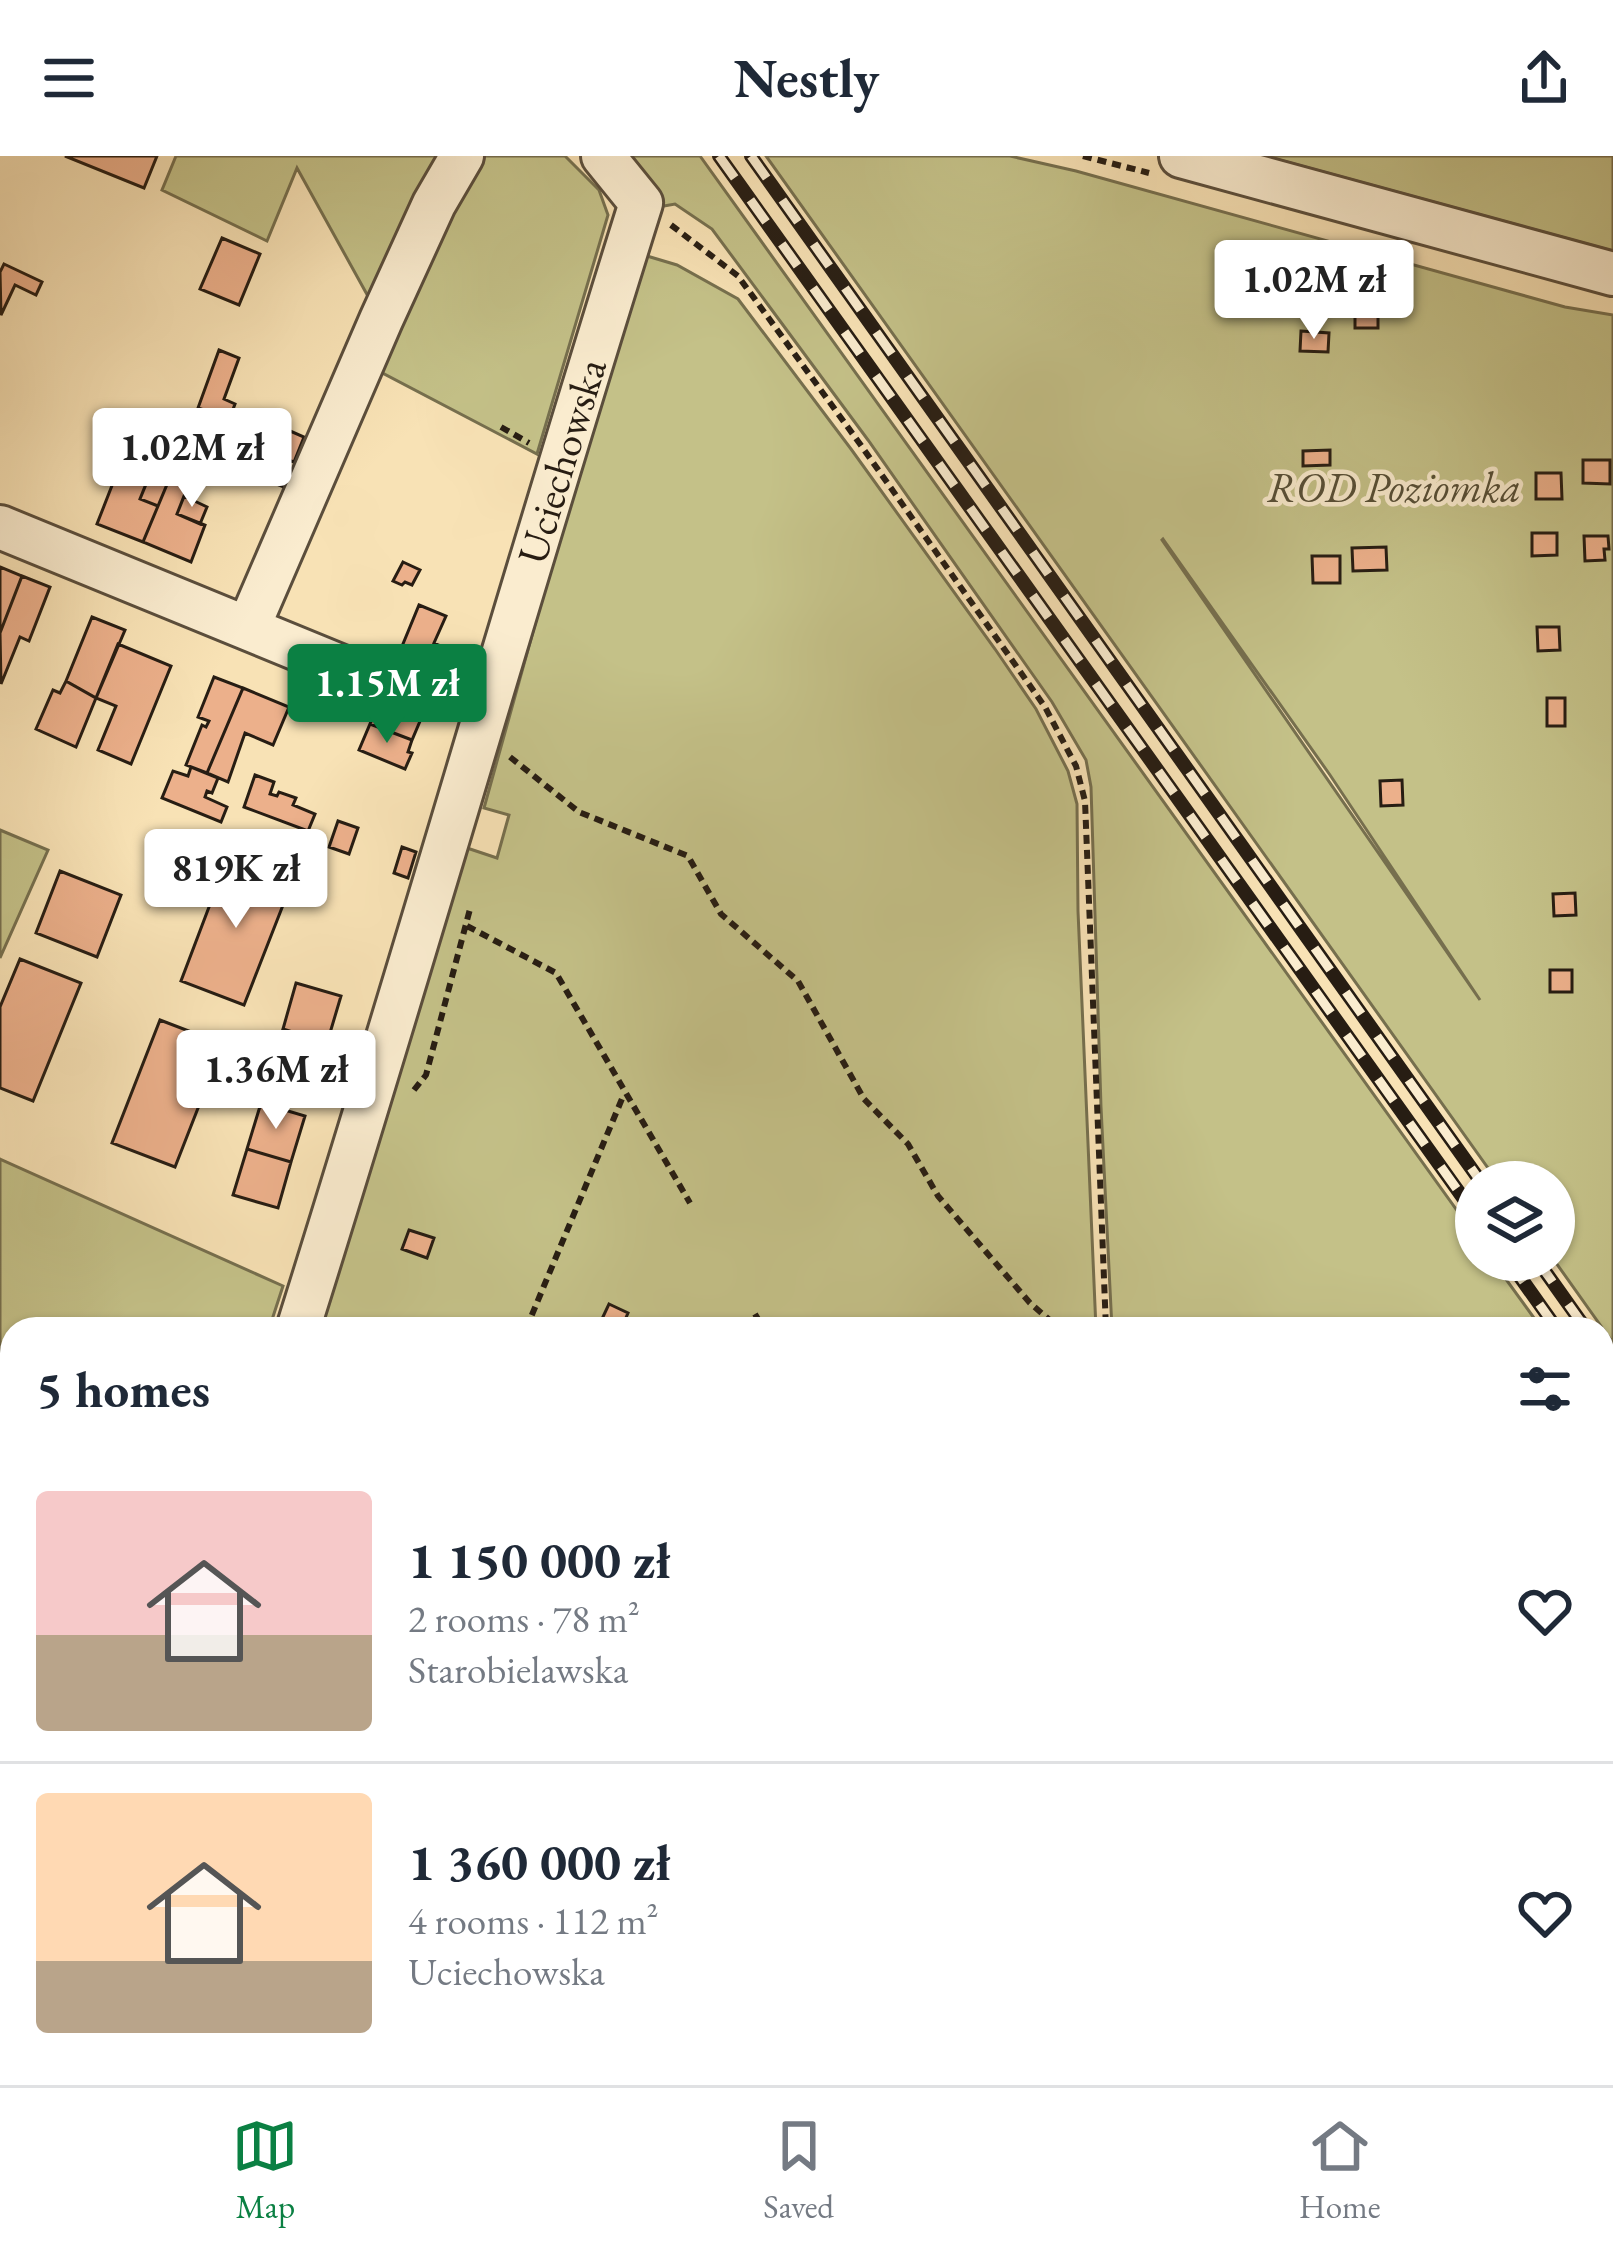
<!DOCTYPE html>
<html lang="en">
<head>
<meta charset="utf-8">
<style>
  :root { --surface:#fff; --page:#f2f2f3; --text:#1f2937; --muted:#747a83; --line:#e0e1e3; --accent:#0b8043 }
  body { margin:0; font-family:"EB Garamond",serif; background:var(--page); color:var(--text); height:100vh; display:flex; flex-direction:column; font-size:45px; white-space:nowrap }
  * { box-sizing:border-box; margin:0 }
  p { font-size:39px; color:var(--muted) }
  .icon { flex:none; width:66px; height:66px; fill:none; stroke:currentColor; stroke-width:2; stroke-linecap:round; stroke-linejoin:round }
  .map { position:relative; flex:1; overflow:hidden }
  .side { position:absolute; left:0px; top:1161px; width:1614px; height:768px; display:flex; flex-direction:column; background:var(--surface); border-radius:36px 36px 0 0; box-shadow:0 3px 9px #0004 }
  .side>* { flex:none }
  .fabs { position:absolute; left:1455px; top:1005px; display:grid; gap:24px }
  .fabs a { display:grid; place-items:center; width:120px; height:120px; border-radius:50%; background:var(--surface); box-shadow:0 3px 9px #0004; font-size:60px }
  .price { position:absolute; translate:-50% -102px; padding:0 27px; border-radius:12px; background:#fff; color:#222; font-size:39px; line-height:78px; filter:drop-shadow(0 3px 6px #0008) }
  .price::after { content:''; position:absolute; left:50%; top:72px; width:36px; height:27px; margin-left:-18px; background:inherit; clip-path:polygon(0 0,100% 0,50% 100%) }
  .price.selected { background:var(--accent); color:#fff }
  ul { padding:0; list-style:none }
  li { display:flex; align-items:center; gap:36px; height:300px; padding:0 36px }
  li+li { border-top:3px solid var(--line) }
  li span { display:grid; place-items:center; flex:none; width:336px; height:240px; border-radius:12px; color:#555 }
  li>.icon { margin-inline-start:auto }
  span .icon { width:144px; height:144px; fill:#fffc; stroke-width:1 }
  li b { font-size:51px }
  h2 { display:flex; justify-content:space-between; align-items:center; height:144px; padding:0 36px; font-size:51px }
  header { display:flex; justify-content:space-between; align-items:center; height:156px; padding:0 36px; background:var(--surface); font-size:54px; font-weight:700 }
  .tab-bar { display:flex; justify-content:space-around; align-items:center; height:168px; border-top:3px solid var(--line); background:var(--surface); font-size:33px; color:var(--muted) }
  .tab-bar a { display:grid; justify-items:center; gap:6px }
  .tab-bar .selected { color:var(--accent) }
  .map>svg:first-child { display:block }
  .green { fill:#c4c188; stroke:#766f4e; stroke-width:3; fill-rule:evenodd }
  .building { fill:#ecb08b; stroke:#271d13; stroke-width:3 }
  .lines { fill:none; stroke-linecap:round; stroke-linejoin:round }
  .minor-casing { stroke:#5b4e3c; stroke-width:48 }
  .path { stroke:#271d13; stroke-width:6; stroke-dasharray:9 6; stroke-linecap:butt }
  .minor { stroke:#faeccf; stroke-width:42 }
  .rail-casing { stroke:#271d13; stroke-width:14 }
  .rail { stroke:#faeccf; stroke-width:9; stroke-dasharray:27; stroke-linecap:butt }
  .labels { text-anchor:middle; stroke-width:9; stroke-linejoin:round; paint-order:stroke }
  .street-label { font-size:42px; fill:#271d13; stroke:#faeccf }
  .park-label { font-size:42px; font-style:italic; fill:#564e36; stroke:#faeccf }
</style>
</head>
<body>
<header><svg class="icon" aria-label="menu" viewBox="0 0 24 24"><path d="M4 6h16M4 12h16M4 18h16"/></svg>Nestly<svg class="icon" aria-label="share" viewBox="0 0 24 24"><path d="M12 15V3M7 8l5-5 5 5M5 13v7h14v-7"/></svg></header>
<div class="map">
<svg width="1613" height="1929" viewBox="0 0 1613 1929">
  <rect width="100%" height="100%" fill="#f8e2b5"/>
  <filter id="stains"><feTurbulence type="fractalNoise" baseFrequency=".00167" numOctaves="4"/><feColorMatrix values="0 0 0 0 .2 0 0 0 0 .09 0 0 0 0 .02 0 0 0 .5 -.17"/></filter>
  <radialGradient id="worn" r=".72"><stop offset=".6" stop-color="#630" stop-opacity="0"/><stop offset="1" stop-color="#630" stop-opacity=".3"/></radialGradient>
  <path class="green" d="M176,0H445L369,142L297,12L267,85L162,34Z
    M481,0H565L599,34L608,59L537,298L373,212Z
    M623,0H700L1476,1081V1104H1492L1542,1173H1112L1101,951L1091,631L1086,604L1052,546L868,284L712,73L675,48L658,51Z
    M766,0H1010L1076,15L1565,151L1613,159V1187L1554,1104V1026H1498ZM1163,383L1330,619L1480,844L1162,384Z
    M1265,0H1613V95Z
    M647,100L677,109L738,143L851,293L995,493L1036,553L1068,615L1077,648L1078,755L1096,1173H316L461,690L497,702L509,659L484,652L634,112Z
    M0,674L48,694L0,802Z
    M0,1003L283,1130L269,1173H12V1303L0,1297Z
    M1602,1257L1613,1272V1929H1185L1184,1917H1602Z
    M766,1917H1167L1168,1929H769Z"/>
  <path class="building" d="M65,0H157L144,32Z
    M222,82L260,98L239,149L200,133Z
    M4,108L42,126L36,139L15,129L1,159L0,116Z
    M1355,155H1378V172H1355Z
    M1301,175L1329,177L1328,196L1300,195Z
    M219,194L239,202L224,243L235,248L220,288L204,281L213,257L198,252Z
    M281,271L304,281L294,306L271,298Z
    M193,277L219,288L211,308L185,298Z
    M162,288V296L178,302L158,350L140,343Z
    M1330,294V309L1303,310V295Z
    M185,298L199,303L177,358L205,369L191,406L143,386L178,302L182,304Z
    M1583,304H1610V328L1583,327Z
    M267,307L290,316L284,331L261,322Z
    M120,309L149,321L140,343L158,350L143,386L97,368Z
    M1536,317H1561L1562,343H1536Z
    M184,340L207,351L200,368L177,358Z
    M1532,377H1557V399L1532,400Z
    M1584,380H1608L1609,393H1604L1605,404L1585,405Z
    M1386,391L1387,414L1353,415L1352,392Z
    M1312,400H1340V427H1313Z
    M403,406L420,414L412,429L405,426L402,429L393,425Z
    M0,411L22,420L0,477Z
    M22,420L50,431L29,485L20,481L1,528L0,477Z
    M419,449L446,460L434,487L450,494L431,539L389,522Z
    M92,461L125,474L96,542L66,525Z
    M1537,471H1559L1560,494L1538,495Z
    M118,488L171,510L131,608L98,594L116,550L96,542Z
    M214,521L243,532L207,617L186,609L202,569L206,571L209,565L198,561Z
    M389,522L431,539L412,584L370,568Z
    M66,525L96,542L76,591L36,573L53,534L60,537Z
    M243,532L289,551L273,589L245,577L228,626L207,617Z
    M1547,542H1565V570H1547Z
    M370,568L412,584L408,596L412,597L405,613L359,594Z
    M191,611L218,622L212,637L207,635L205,641L227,651L221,666L162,642L173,615L188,620Z
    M255,619L274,626L270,638L277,640L279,636L296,642L293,649L315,658L308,675L244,651Z
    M1402,624L1403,649L1381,650L1380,625Z
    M338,665L358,672L349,698L329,691Z
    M402,691L416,696L408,722L394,717Z
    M228,701L292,726L244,849L181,825Z
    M60,715L121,739L97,801L36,777Z
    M1575,737L1576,759L1554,760L1553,738Z
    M20,803L81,827L33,945L0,932V851Z
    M1550,814H1572V836H1550Z
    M296,827L341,840L327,887L283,873Z
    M160,864L223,888L175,1011L112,987Z
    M283,873L327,887L313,932L269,919Z
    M261,947L305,960L291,1006L247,993Z
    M247,993L291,1006L278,1052L233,1039Z
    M409,1074L434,1082L427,1102L402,1093Z
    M609,1148L628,1157L621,1173L601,1165Z
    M0,1525L12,1530V1575L0,1570Z
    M117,1917H212L207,1929H148Z
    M401,1917H456L450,1929H425Z"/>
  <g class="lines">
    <g class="minor-casing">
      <path id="minor" d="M1181,0L1613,118
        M0,371L354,516
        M248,472L381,164L434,48L462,0
        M298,1173C416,799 523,421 641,47L603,0
        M0,1619L12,1624
        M0,1842L12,1834
        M644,1917L670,1929
        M235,1929L240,1917"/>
    </g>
    <path class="path" d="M1083,0L1149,17
      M671,69L738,120L860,288L1045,551L1076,610L1085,645L1106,1173
      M501,271L529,287
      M510,601L579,656L688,700L721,758L798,825L864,943L908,988L938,1040L1030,1147L1060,1173
      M467,770L556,817L690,1047
      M414,934L426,919L470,753
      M755,1158L764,1173
      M526,1173L624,938
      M1177,1917L1179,1929
      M1259,1917L1269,1929"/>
    <use href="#minor" class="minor"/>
    <g class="rail-casing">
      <path id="rail" d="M719,0L1476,1060
        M751,0L1481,1026
        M1508,1104L1557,1173
        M1537,1104L1586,1173
        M1602,1195L1613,1211
        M1602,1236L1613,1251"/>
    </g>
    <use href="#rail" class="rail"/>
  </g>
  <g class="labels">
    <g class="street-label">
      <text transform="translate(561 305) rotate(-73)" y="15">Uciechowska</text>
    </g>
    <g class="park-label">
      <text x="1394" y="346">ROD Poziomka</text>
    </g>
  </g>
  <rect width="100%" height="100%" filter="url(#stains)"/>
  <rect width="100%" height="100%" fill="url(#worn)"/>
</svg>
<div class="fabs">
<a><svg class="icon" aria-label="layers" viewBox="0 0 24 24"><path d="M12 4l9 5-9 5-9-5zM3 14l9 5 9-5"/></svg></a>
</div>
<b class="price" style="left:1314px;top:186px">1.02M zł</b>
<b class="price" style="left:192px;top:354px">1.02M zł</b>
<b class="price selected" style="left:387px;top:590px">1.15M zł</b>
<b class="price" style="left:236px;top:775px">819K zł</b>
<b class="price" style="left:276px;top:976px">1.36M zł</b>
<section class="side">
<h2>5 homes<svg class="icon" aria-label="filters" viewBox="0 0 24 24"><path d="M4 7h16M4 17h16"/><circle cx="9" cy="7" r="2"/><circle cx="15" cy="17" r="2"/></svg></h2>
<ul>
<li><span style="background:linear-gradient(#f6c9c9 60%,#b9a48a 0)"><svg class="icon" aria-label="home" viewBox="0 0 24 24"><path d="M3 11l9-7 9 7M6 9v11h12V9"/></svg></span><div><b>1 150 000 zł</b><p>2 rooms · 78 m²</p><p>Starobielawska</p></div><svg class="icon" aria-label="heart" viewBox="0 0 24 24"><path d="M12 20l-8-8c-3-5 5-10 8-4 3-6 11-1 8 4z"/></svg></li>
<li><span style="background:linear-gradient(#ffd9b3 70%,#b9a48a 0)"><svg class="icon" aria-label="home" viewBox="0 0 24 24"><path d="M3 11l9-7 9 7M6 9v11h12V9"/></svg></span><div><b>1 360 000 zł</b><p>4 rooms · 112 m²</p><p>Uciechowska</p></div><svg class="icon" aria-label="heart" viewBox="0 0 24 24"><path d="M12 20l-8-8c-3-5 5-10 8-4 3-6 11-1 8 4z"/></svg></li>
</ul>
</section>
</div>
<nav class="tab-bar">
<a class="selected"><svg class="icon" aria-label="map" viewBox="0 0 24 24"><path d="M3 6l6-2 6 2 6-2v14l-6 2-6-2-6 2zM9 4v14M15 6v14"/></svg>Map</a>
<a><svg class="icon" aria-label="saved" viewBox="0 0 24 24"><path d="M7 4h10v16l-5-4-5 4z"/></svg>Saved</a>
<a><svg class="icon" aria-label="home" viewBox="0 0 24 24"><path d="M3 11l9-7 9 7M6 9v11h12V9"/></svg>Home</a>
</nav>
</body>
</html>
